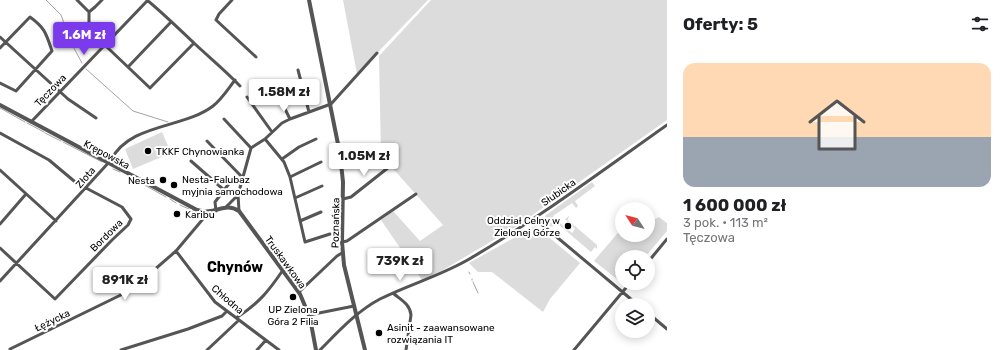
<!DOCTYPE html>
<html lang="pl">
<head>
<meta charset="utf-8">
<style>
  :root { --surface:#fff; --page:#f6f6f6; --text:#202124; --muted:#757577; --line:#e0e0e0; --accent:#7c3aed }
  body { margin:0; font-family:Rubik,sans-serif; background:var(--page); color:var(--text); height:100vh; display:flex; flex-direction:column; font-size:15px; white-space:nowrap }
  * { box-sizing:border-box; margin:0 }
  p { font-size:13px; color:var(--muted) }
  .icon { flex:none; width:22px; height:22px; fill:none; stroke:currentColor; stroke-width:2; stroke-linecap:round; stroke-linejoin:round }
  .map { position:relative; flex:1; overflow:hidden }
  .side { display:flex; flex-direction:column; background:var(--surface); width:340px }
  .side>* { flex:none }
  .needle { width:26px; rotate:306deg }
  .fabs { position:absolute; left:615px; top:202px; display:grid; gap:8px }
  .fabs a { display:grid; place-items:center; width:40px; height:40px; border-radius:50%; background:var(--surface); box-shadow:0 2px 10px #0003; font-size:20px }
  .price { position:absolute; translate:-50% -34px; padding:0 9px; border-radius:4px; background:#fff; color:#222; font-size:13px; line-height:26px; filter:drop-shadow(0 1px 2px #0008) }
  .price::after { content:''; position:absolute; left:50%; top:24px; width:12px; height:9px; margin-left:-6px; background:inherit; clip-path:polygon(0 0,100% 0,50% 100%) }
  .price.on { background:var(--accent); color:#fff }
  ul { padding:0; list-style:none }
  li { display:grid; align-content:center; gap:8px; height:212px; padding:0 16px }
  li+li { border-top:1px solid var(--line) }
  li span { display:grid; place-items:center; height:124px; border-radius:12px; color:#555 }
  li>.icon { margin-inline-start:auto }
  span .icon { width:72px; height:72px; fill:#fffc; stroke-width:1 }
  li b { font-size:17px }
  h2 { display:flex; justify-content:space-between; align-items:center; height:48px; padding:0 16px; font-size:17px }
  main { display:flex; flex:1; min-height:0 }
  .map>svg:first-child { display:block }
  .green { fill:#dcdcdc }
  .lines { fill:none; stroke-linecap:round; stroke-linejoin:round }
  .stream { stroke:#a3a3a3; stroke-width:1 }
  .minor { stroke:#555; stroke-width:3 }
  .tertiary { stroke:#555; stroke-width:4 }
  .poi-dot { fill:#000; stroke:#fff; stroke-width:1.5 }
  .labels { text-anchor:middle; stroke-width:4; stroke-linejoin:round; paint-order:stroke }
  .street-label { font-size:10px; fill:#000; stroke:#fff }
  .poi-label { font-size:10px; fill:#000; stroke:#fff; text-anchor:start }
  .district-label { font-size:14px; font-weight:bold; fill:#000; stroke:#fff }
</style>
</head>
<body>
<main>
<div class="map">
<svg width="667" height="350" viewBox="0 0 667 350">
  <rect width="100%" height="100%" fill="#fff"/>
  <path class="green" d="M343,0H428L357,74Z
    M431,0H667V120L517,226L443,270L422,280L381,220L393,211L420,241L443,225L381,155L379,56Z
    M162,132L171,153L133,169L125,149Z
    M592,182L595,186L575,201L578,206L576,208L572,203L553,216L554,218L558,219L552,227L544,221V218L546,215Z
    M569,216L568,220L597,245V249L595,247L591,252L558,224L559,222L572,233L575,229L565,219Z
    M659,217L667,223V231L645,257H622V283L594,261L622,228V235H648V221L650,222Z
    M535,226L580,263L550,299L543,312L492,272H478L469,263Z"/>
  <g class="lines">
    <path class="stream" d="M46,0L61,15L63,20L65,31L69,39L82,63
      M86,69L133,111L168,122
      M0,108L25,122
      M27,123L44,132
      M45,133L61,141
      M63,142L102,162
      M113,169L120,172
      M128,176L166,197
      M170,199L176,203
      M180,205L202,215
      M469,272L470,274
      M472,279V280
      M473,282L478,293"/>
    <path class="minor" d="M77,0L89,12V30L150,88L194,43
      M147,0C164,14 179,29 195,44C210,58 226,71 240,86
      M232,0L219,14L216,20L256,57
      M89,12L95,7L102,0
      M0,37L68,99L96,118
      M0,48L30,17C45,28 46,33 52,51L16,91L0,83
      M128,67L171,22
      M298,70L309,112
      M271,81L290,119
      M247,97L272,132
      M224,119L251,148
      M31,122L148,0
      M0,133L49,160L80,186L86,188L122,207L131,219L128,225L112,240L55,299L0,248
      M265,139L284,162L290,177L305,242L330,234
      M207,141L242,177
      M282,159L299,147L316,139
      M191,161L224,190
      M0,170L56,221
      M290,177L321,162
      M295,198L322,186
      M343,199L351,197L389,167L381,158H375L365,163
      M226,207L238,195
      M216,211L215,202L231,181L233,180L241,183
      M239,211L238,195L251,148L265,139L282,123L290,119L331,104L377,53
      M537,217L540,223L638,305
      M300,221L321,212
      M0,224L26,194
      M342,242L347,241L416,194
      M176,251L215,302L279,350
      M648,262L667,239
      M0,281L111,160C130,123 183,129 213,106C222,99 228,89 235,80
      M299,292L337,256L342,253
      M393,293C401,300 410,304 411,315L406,350
      M648,313L667,329
      M309,315L354,306
      M236,318C259,303 268,292 283,270
      M10,349L131,290L176,251L208,213
      M121,350L188,329L222,316L227,311
      M207,350L239,320
      M257,350L266,340
      M320,350C338,332 357,311 380,299C410,284 443,275 471,258C539,218 602,171 667,125
      M574,350L630,283"/>
    <path class="tertiary" d="M309,0L340,154L343,182L342,242L344,265L365,350
      M0,105L197,210C215,216 224,201 239,211L300,294L310,318L316,350"/>
  </g>
  <g class="poi-dot">
    <circle cx="148" cy="151" r="4"/>
    <circle cx="163" cy="180" r="4"/>
    <circle cx="174" cy="185" r="4"/>
    <circle cx="177" cy="214" r="4"/>
    <circle cx="568" cy="226" r="4"/>
    <circle cx="293" cy="297" r="4"/>
    <circle cx="379" cy="333" r="4"/>
  </g>
  <g class="labels">
    <g class="street-label">
      <text transform="translate(50 90) rotate(-46)" y="4">Tęczowa</text>
      <text transform="translate(107 154) rotate(28)" y="4">Krępowska</text>
      <text transform="translate(85 177) rotate(-49)" y="4">Złota</text>
      <text transform="translate(558 192) rotate(-35)" y="4">Słubicka</text>
      <text transform="translate(335 223) rotate(-89)" y="4">Poznańska</text>
      <text transform="translate(106 235) rotate(-45)" y="4">Bordowa</text>
      <text transform="translate(286 262) rotate(54)" y="4">Truskawkowa</text>
      <text transform="translate(228 299) rotate(41)" y="4">Chłodna</text>
      <text transform="translate(52 320) rotate(-26)" y="4">Łężycka</text>
    </g>
    <g class="poi-label">
      <text x="156" y="155">TKKF Chynowianka</text>
      <text x="182" y="183">Nesta-Falubaz<tspan x="182" dy="12">myjnia samochodowa</tspan></text>
      <text x="155" y="184" text-anchor="end">Nesta</text>
      <text x="185" y="218">Karibu</text>
      <text x="560" y="224" text-anchor="end">Oddział Celny w<tspan x="560" dy="12">Zielonej Górze</tspan></text>
      <text x="293" y="313" text-anchor="middle">UP Zielona<tspan x="293" dy="12">Góra 2 Filia</tspan></text>
      <text x="387" y="331">Asinit - zaawansowane<tspan x="387" dy="12">rozwiązania IT</tspan></text>
    </g>
    <g class="district-label">
      <text x="235" y="272">Chynów</text>
    </g>
  </g>
</svg>
<div class="fabs">
<a><svg class="needle" viewBox="-14 -14 28 28"><path d="M0-13l5 13h-10z" fill="#e53935"/><path d="M0 13l5-13h-10z" fill="#757577"/></svg></a>
<a><svg class="icon" aria-label="locate" viewBox="0 0 24 24"><circle cx="12" cy="12" r="6"/><path d="M12 2v4M12 18v4M2 12h4M18 12h4"/></svg></a>
<a><svg class="icon" aria-label="layers" viewBox="0 0 24 24"><path d="M12 4l9 5-9 5-9-5zM3 14l9 5 9-5"/></svg></a>
</div>
<b class="price on" style="left:84px;top:56px">1.6M zł</b>
<b class="price" style="left:284px;top:113px">1.58M zł</b>
<b class="price" style="left:364px;top:177px">1.05M zł</b>
<b class="price" style="left:400px;top:282px">739K zł</b>
<b class="price" style="left:125px;top:301px">891K zł</b>
</div>
<section class="side">
<h2>Oferty: 5<svg class="icon" aria-label="filters" viewBox="0 0 24 24"><path d="M4 7h16M4 17h16"/><circle cx="9" cy="7" r="2"/><circle cx="15" cy="17" r="2"/></svg></h2>
<ul>
<li><span style="background:linear-gradient(#ffd9b3 60%,#9aa5b1 0)"><svg class="icon" aria-label="home" viewBox="0 0 24 24"><path d="M3 11l9-7 9 7M6 9v11h12V9"/></svg></span><div><b>1 600 000 zł</b><p>3 pok. · 113 m²</p><p>Tęczowa</p></div></li>
</ul>
</section>
</main>
</body>
</html>
